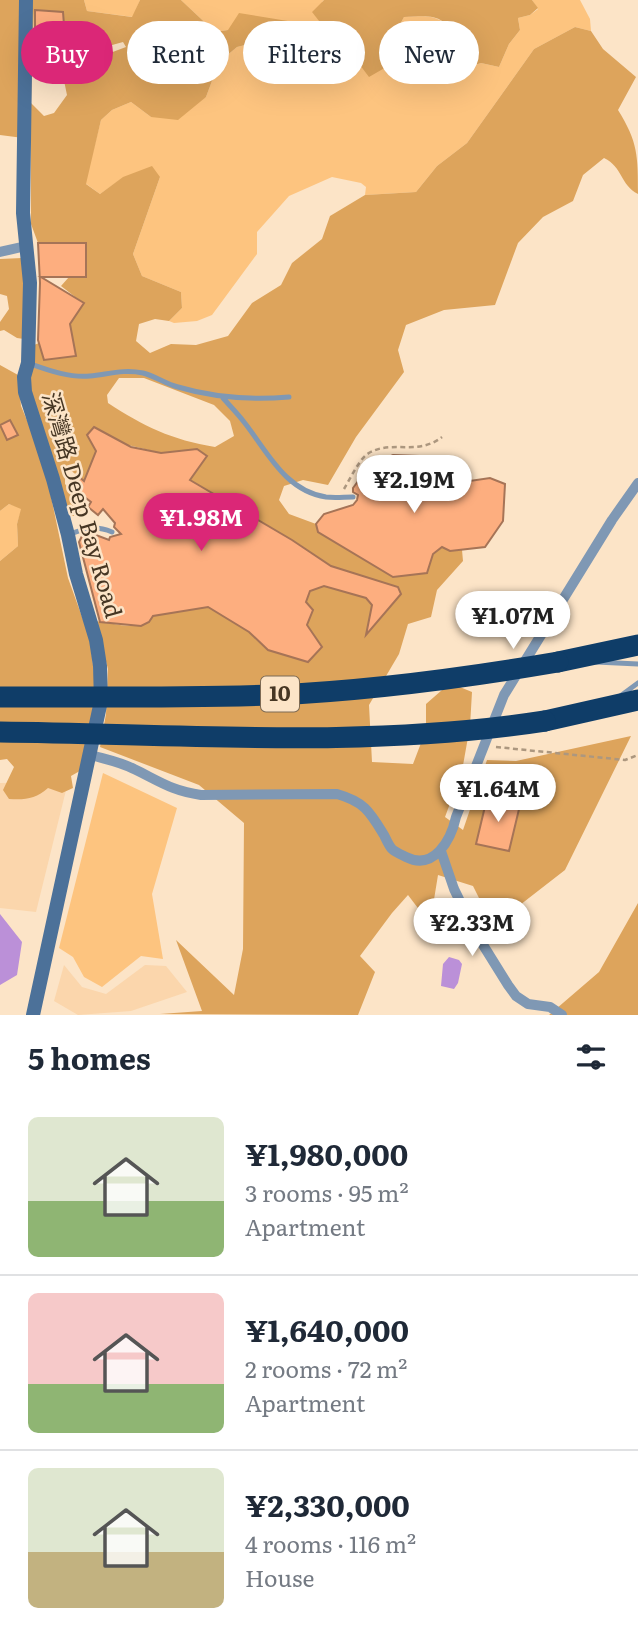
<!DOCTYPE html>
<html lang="en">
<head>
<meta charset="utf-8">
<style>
  :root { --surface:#fff; --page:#f2f2f3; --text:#1f2937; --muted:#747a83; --line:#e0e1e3; --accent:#db2777 }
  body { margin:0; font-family:Literata,"Noto Sans SC",serif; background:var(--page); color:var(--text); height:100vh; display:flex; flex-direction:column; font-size:26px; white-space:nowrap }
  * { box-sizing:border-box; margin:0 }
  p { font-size:23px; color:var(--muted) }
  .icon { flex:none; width:38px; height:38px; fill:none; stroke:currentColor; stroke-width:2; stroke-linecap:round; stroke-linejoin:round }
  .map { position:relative; height:1015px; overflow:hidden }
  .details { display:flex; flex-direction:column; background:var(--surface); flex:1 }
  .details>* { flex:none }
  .banner { position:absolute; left:21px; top:21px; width:597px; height:63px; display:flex; gap:14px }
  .price { position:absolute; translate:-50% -60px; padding:0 16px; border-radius:24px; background:#fff; color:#222; font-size:23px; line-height:46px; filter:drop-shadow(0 2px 4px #0008) }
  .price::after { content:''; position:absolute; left:50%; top:42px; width:21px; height:16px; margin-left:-10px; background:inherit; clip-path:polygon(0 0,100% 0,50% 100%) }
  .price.active { background:var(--accent); color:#fff }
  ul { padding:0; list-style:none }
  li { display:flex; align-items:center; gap:21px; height:175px; padding:0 28px }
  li+li { border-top:2px solid var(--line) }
  li span { display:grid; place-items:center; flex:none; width:196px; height:140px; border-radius:10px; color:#555 }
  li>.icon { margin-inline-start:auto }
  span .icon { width:84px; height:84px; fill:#fffc; stroke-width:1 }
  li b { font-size:30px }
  h2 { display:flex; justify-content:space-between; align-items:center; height:84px; padding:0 28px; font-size:30px }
  .tag { padding:0 24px; border-radius:32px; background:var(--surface); box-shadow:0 7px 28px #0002; font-size:24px; line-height:63px }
  .tag.active { background:var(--accent); color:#fff }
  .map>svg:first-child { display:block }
  .built { fill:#fbd6ac }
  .green { fill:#fdc47f }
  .forest { fill:#dda45c; fill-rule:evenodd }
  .water { fill:#bb90d8 }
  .building { fill:#fdae7f; stroke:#a67457; stroke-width:2 }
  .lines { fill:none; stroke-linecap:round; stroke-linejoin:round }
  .path { stroke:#ac977f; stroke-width:2.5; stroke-dasharray:5 3.5; stroke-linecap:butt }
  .lane { stroke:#7f98b4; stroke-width:5 }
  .street { stroke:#7f98b4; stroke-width:10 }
  .secondary { stroke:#4c7199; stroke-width:14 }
  .highway { stroke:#0f3d68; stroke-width:21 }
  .highway-bridge { stroke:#0f3d68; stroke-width:21 }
  .labels { text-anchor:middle; stroke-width:5; stroke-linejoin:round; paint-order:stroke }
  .shield { fill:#fce4c7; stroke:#7d6a54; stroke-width:2 }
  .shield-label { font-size:21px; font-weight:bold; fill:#463623 }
  .street-label { font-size:23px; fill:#463623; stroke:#fce4c7 }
</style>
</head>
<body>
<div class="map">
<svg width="638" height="1015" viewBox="0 0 638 1015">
  <rect width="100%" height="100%" fill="#fce4c7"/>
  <path class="built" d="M68,782L36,912L0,908V783Z
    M64,965L82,987L106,994L145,965L166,966L187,992L131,1011L78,1015L54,1001Z"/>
  <path class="green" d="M84,0H140L133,17L87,11Z
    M181,0H324L322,2L324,26L358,44L360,65L388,66V47L404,17C433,15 445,15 458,43L452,60L457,71L481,63L499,67L509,44L520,30L518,18L530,15L538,9L532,0H580L590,19L591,31L575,27L534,49L467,143L437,166L416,192L365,195L366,187L361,183L332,177L289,196L257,232V254L212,315L197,321L174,323L169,321L182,308L181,292L142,276L133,254L160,177H124L100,194L85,183L101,120L112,110L131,102L151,117L206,97L219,62L237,47L265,40L295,48L228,30L215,32Z
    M9,504L22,508L17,524L18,546L0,561V511Z
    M103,773L177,808L152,894L163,959L141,956L102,987L84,977L73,957L59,948Z"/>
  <path class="forest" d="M0,0H84L87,11L132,17L140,0H181L215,32L228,30L239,13L300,23L304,41L295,48L265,40L237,47L219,62L206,97L178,120L151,117L131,102L112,110L101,120L86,184L100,194L123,177L152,166L160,177L133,254L142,276L181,292L182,308L169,321L155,319L139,324L136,341L150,353L171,344L196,345L228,336L252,303L281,285L292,263L322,239L330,216L365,195L416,192L437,166L467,143L534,49L575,27L591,31L603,49L636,77L618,110C638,142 638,156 638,194C620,185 623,167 604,158L583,175L573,201L543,217L518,243L495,305L444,310L406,325L398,350L404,372L356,437L328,485L303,480L284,486L279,500L289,514L316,524L318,532L368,562L402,576L442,547L450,551L462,550L463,561L437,590L431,617L408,624L399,654L369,705L372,762L413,764L426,730V704L450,683L472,692L470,726L462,771L445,817L463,830L487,760L516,761L631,736L565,870L493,926L473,886L438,875L430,924L408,895L392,913L360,956L375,972L358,1015L160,1014L202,1011L176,940L234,995L243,949L244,823L199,785L100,747L106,714L108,669L95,621C114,623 141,633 153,616L208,607L249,632L268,650L308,662L322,647L307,625L313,610L306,602L310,591L324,586L366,598L372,605L369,624L374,626L400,595L331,566L292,540L190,480L207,456L197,449L161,453L87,435L96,451L84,481L69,469L65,471V484L81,501L83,509L74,516L68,514L31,393L30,378L34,345L39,343L44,360L76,356L70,324L83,303L61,286L69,277H86V243H38L31,224V139L0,135ZM34,10L62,12L64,25L99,31L105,47L123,42L126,47L62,71L67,95L54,113L44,116L31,103ZM119,378H144L214,405L230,421L234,436L215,447C172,440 143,426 108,403L107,395Z
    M324,0H532L538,8L530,15L518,18L520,30L509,44L499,67L481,63L456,71L452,60L458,43C445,14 434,15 404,17L388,47V66L369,77L360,65L358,44L323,26L312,12Z
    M22,258L25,281L24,339L17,338L4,330L0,331V322L9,309L7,296L0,294V259Z
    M0,365L18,375L21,406L31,430L49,487L68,578L90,639L97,700L85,768L71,776L73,788L62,793L48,788C36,799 25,800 9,799L3,790L14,767L7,759L0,760V561L18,546L17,524L21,509L9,504L0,511Z
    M638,903V1015H549L599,972Z"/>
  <path class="water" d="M0,914L22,942L17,975L0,985Z
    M449,957L459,960L462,964L458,983L454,989L441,986L443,964Z"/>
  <path class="building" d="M35,10L63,12L64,25L99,31L105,47L75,56L35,59Z
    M38,243H86V277H41L84,303L70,324L76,356L44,360L38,340L40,283Z
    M10,420L18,435L7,440L0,425Z
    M94,427L131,447L161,453L197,449L207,456L190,480L292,540L331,566L398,587L401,594L366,635L372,605L366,598L324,586L310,591L306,602L313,610L307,625L322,647L308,662L268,650L249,632L208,607L153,616L149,622L141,626L100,622L79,542L82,536L96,535L109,540L110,537L121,534L114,527L115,523L103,509L98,515L88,507L91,502L69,485L77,475L84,481L96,451L87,435Z
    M393,455L419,456L463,482L490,478L505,484L503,521L485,547L450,551L442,547L433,554L427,573L393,577L318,532L316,524L324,514L353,505L357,500L358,495L353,492V488L370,465Z
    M487,798L520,805L509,851L476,844Z"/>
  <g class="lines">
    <path class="path" d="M344,489C350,479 358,462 366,455C389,438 417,457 442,437
      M496,747L625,760L638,755"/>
    <path class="lane" d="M28,363C48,370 69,378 90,376C109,374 124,369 143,373C155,376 166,384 178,387C215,398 251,400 289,397
      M223,398C230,406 238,414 244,422C267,451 285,491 326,497C335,498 344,497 353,497
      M68,535C85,528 95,525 112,532
      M596,662L638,664
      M619,697L638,683
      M474,768L532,783"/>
    <path class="street" d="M0,252L26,246
      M91,755C105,759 121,762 134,769C159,781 172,791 201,795L337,794C365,802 370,812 384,835C386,839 389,846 392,849C395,852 402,855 406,857C434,871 451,840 456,817L504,695L612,520L638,483
      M441,851L454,889L475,932L508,985L516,996L528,1004L550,1007L562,1015"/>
    <path class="secondary" d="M26,0L23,213L30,283L28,363L24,377L25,392L53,479L68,535L76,574L96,640L100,666L101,701L33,1015"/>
    <path class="highway" d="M558,662L638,645
      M545,721L638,700"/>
    <path class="highway-bridge" d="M0,697C91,697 182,698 272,695C368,691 464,678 558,662
      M0,732C182,734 364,749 545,721"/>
  </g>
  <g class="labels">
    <rect class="shield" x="261" y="676.5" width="38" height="35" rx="5"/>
    <g class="shield-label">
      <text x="280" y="701">10</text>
    </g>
    <g class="street-label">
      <text transform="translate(82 505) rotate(74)" y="8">深灣路 Deep Bay Road</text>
    </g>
  </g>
</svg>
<b class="price" style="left:414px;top:515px">¥2.19M</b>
<b class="price active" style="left:201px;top:553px">¥1.98M</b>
<b class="price" style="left:513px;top:651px">¥1.07M</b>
<b class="price" style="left:498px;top:824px">¥1.64M</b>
<b class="price" style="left:472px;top:958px">¥2.33M</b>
<div class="banner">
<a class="tag active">Buy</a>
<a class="tag">Rent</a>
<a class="tag">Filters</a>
<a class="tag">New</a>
</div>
</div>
<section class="details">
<h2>5 homes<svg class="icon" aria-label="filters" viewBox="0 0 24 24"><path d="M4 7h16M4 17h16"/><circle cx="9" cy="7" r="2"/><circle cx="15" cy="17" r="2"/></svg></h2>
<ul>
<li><span style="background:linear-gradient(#dfe7d0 60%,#8fb573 0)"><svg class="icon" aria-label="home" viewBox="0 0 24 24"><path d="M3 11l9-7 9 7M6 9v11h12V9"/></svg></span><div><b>¥1,980,000</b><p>3 rooms · 95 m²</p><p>Apartment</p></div></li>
<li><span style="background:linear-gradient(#f6c9c9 65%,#8fb573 0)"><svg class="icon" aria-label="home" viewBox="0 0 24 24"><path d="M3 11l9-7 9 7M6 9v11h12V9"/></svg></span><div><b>¥1,640,000</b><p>2 rooms · 72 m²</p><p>Apartment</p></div></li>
<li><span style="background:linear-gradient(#dfe7d0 60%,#c2b280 0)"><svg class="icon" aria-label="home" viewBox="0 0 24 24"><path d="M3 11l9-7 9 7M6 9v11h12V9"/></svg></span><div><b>¥2,330,000</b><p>4 rooms · 116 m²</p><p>House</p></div></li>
</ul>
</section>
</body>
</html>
